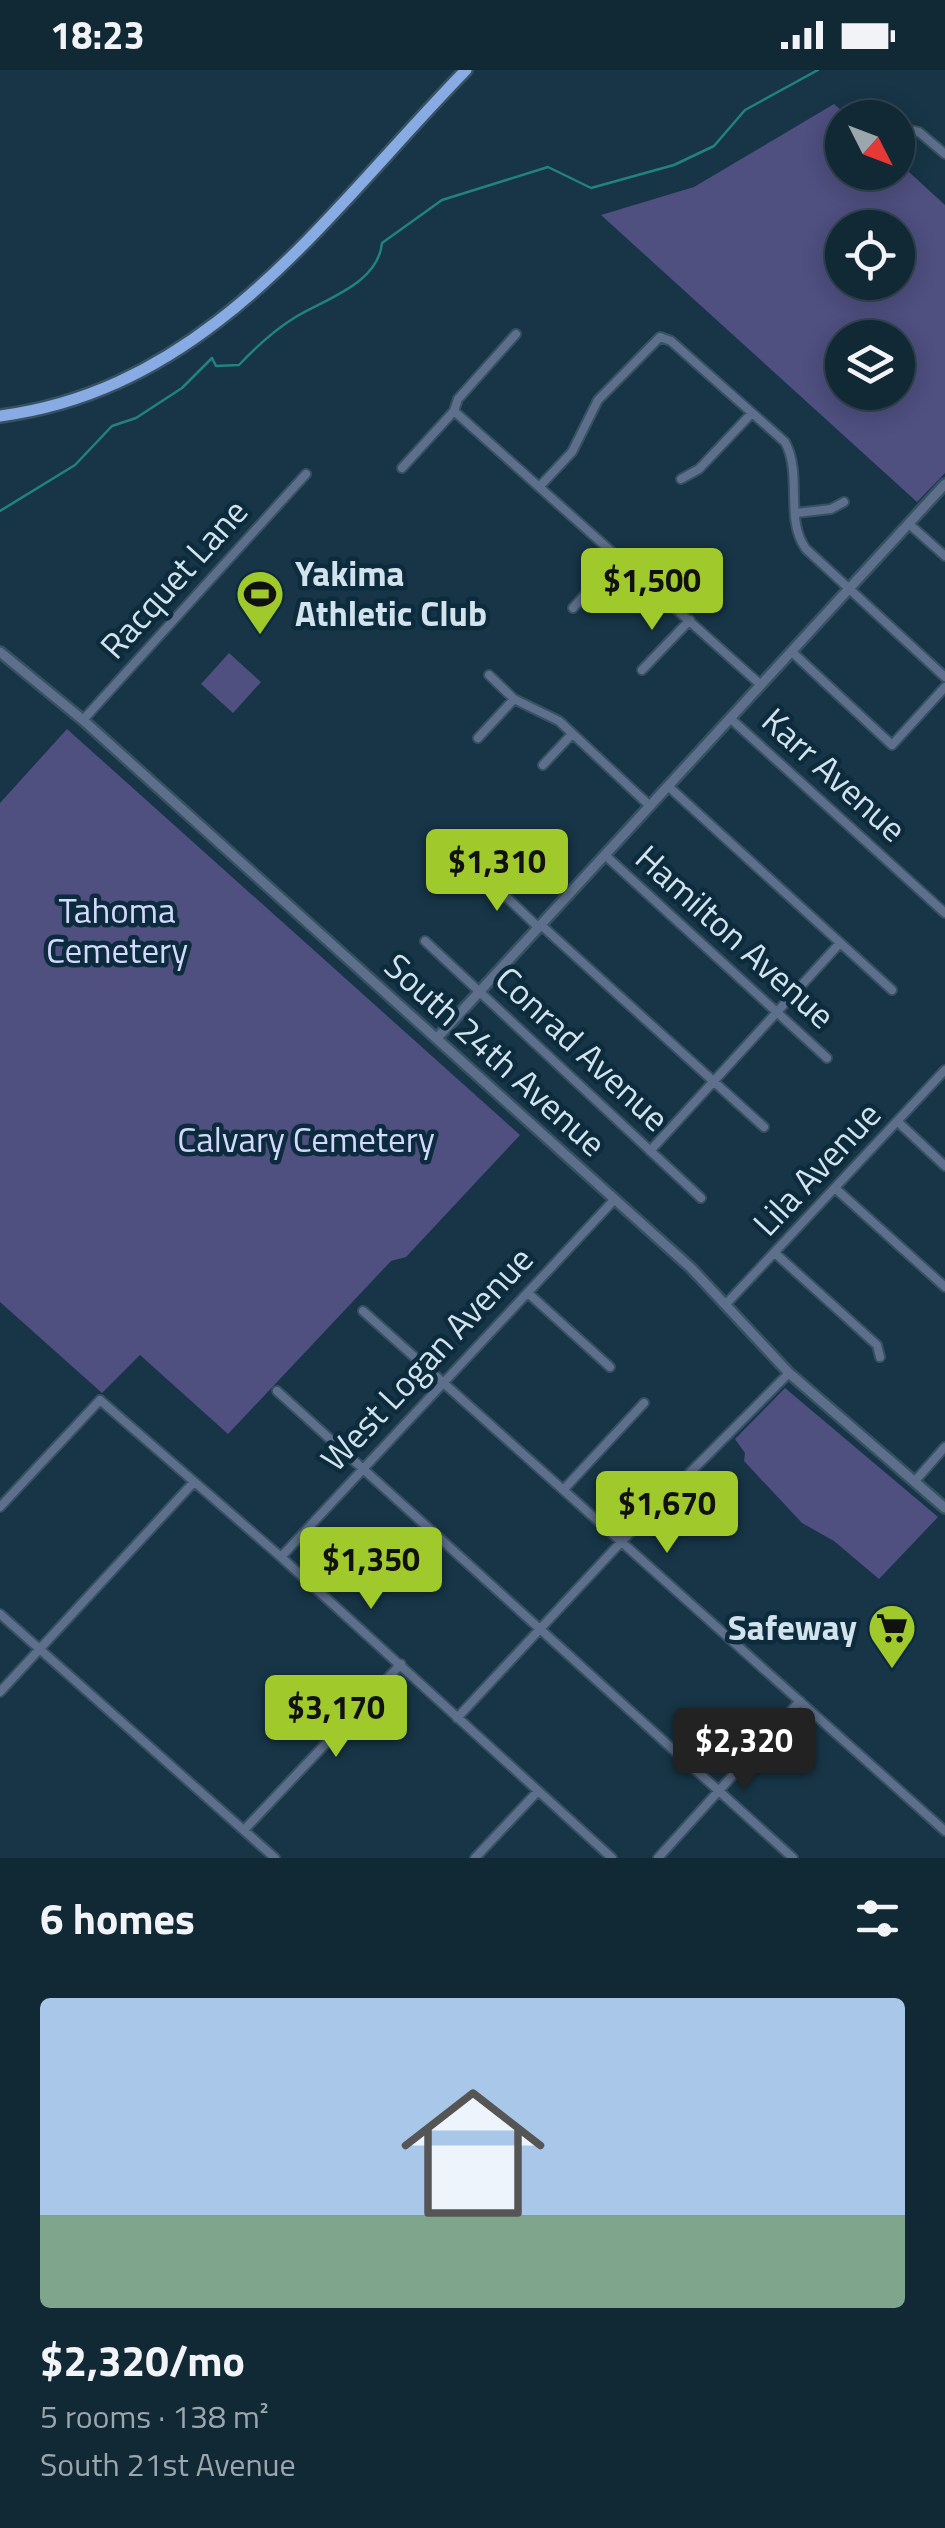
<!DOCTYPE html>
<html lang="en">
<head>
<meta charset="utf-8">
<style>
  :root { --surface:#112835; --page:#1e3441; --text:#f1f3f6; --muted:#9ca6ad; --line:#304450; --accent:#a0c92c }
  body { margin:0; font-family:"Titillium Web",sans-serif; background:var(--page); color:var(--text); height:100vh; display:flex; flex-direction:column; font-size:38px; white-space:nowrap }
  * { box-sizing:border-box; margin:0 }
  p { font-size:32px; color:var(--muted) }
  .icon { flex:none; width:55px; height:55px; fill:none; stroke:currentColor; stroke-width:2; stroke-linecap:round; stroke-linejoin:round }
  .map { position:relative; height:1788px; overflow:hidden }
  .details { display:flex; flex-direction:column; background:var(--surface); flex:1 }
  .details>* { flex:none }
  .needle { width:65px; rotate:132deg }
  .buttons { position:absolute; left:825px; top:30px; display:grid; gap:20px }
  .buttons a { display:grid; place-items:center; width:90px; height:90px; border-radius:50%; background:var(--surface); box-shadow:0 5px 25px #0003,0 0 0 2px var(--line); font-size:50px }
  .price { position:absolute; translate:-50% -85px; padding:0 22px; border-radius:10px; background:var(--accent); color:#111; font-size:32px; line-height:65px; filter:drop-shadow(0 2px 5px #0008) }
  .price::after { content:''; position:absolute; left:50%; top:60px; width:30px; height:22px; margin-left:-15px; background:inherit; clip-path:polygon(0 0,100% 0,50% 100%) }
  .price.current { background:#222; color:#fff }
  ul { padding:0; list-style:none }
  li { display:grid; align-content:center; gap:20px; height:530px; padding:0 40px }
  li span { display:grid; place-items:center; height:310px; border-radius:10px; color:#555 }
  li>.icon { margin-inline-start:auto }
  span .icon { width:180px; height:180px; fill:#fffc; stroke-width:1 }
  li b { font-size:42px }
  h2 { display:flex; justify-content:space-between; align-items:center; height:120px; padding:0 40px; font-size:42px }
  .status { display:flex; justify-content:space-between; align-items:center; height:70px; padding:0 50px; background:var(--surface); direction:ltr }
  .status svg { height:28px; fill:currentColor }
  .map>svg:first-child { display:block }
  .green { fill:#4f4f80; fill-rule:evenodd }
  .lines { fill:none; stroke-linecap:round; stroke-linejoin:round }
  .stream { stroke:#22827f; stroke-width:2.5 }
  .minor-casing { stroke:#355162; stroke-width:12 }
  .tertiary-casing { stroke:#355162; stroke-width:14 }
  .primary-casing { stroke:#355162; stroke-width:16 }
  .minor { stroke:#5e6f8b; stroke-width:8 }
  .tertiary { stroke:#5e6f8b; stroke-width:9 }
  .primary { stroke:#88abe3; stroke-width:11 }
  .labels { text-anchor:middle; stroke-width:9; stroke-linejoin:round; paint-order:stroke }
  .poi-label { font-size:35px; font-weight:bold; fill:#d2e3ee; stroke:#0c2b3c; text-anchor:start }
  .street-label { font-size:35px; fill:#d2e3ee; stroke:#0c2b3c }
  .park-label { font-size:35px; fill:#d4d7fe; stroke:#0c2b3c }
</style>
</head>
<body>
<div class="status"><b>18:23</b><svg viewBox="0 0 49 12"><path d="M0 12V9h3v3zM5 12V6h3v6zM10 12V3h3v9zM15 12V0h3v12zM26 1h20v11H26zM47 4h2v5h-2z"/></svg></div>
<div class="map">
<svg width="945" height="1788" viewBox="0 0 945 1788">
  <rect width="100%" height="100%" fill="#173547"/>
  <path class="green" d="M834,34L849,47L842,48V102H898V92L945,135V403L917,432L601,145L694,117ZM842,158H898V212H842ZM842,268H898V322H842Z
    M229,583L261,612L233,643L201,614Z
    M67,659L520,1065L406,1187L391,1191L228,1364L140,1285L102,1323L0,1232V733Z
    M785,1318L938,1447L879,1509L834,1471L802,1453L744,1391L745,1383L735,1369Z"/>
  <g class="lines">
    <path class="stream" d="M0,441L75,395L112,356L136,348L182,318L212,288L216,296L239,295C256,277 273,261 294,248C325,229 378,214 382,173L442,130L548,97L591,118L674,95L714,76L745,40L818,0"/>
    <g class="minor-casing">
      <path id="minor" d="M906,59L919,62L945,84
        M516,264L458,329L454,341L761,615
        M402,398L454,341
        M681,409L699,399L751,344
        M540,416L572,382L598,330L660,267L671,271L785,372C803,405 784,449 806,479L945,607
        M796,443L831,439L844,432
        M909,454L945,486
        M573,538L619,487
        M792,582L892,675L945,617
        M642,600L690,550
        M489,605L514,629L559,651L650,736
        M731,649L945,843
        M83,650L306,404
        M478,668L514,629
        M543,695L572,664
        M669,717L892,920
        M606,786L827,988
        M481,803L539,858
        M541,855L764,1057
        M425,871L701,1128
        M898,1052L945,1096
        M650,1081L840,873
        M836,1119L945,1217
        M776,1184L877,1275L880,1287
        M528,1223L610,1297
        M727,1233L945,1000
        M363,1241L945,1761
        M277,1321L793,1788
        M915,1411L945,1377
        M565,1418L644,1333
        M0,1437L100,1330L281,1487L612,1788
        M281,1487L614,1130
        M0,1544L275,1788
        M0,1622L193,1413
        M457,1648L622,1471L789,1303
        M244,1760L401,1594
        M475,1788L538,1721
        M658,1788L800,1631"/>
    </g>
    <g class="tertiary-casing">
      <path id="tertiary" d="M0,582L83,650L691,1198L789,1303L945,1438
        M437,968L945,414"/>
    </g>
    <g class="primary-casing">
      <path id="primary" d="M0,346C212,318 328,141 466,0"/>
    </g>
    <use href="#minor" class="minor"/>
    <use href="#tertiary" class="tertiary"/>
    <use href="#primary" class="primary"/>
  </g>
  <defs>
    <g id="stadium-pin" transform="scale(2.5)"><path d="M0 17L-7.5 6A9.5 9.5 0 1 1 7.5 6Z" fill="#a0c92c" stroke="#0c2b3c"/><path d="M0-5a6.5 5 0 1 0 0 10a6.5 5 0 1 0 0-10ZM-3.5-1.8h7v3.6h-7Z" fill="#111"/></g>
    <g id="supermarket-pin" transform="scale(2.5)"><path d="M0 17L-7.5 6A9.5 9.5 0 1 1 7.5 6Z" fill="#a0c92c" stroke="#0c2b3c"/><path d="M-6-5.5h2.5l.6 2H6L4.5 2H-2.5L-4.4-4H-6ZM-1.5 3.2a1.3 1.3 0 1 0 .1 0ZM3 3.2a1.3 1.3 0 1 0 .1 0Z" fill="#111"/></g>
  </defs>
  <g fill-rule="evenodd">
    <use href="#stadium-pin" x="260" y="524"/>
    <use href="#supermarket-pin" x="892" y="1558"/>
  </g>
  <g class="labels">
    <g class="poi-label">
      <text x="295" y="516">Yakima<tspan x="295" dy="40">Athletic Club</tspan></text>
      <text x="857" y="1570" text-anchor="end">Safeway</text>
    </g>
    <g class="street-label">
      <text transform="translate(174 509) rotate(-48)" y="12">Racquet Lane</text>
      <text transform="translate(834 705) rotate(42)" y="12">Karr Avenue</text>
      <text transform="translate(735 867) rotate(42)" y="12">Hamilton Avenue</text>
      <text transform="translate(582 979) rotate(43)" y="12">Conrad Avenue</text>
      <text transform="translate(495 985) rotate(42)" y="12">South 24th Avenue</text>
      <text transform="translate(817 1099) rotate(-47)" y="12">Lila Avenue</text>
      <text transform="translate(427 1289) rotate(-47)" y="12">West Logan Avenue</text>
    </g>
    <g class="park-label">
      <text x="117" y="853">Tahoma<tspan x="117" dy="40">Cemetery</tspan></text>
      <text x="306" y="1082">Calvary Cemetery</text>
    </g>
  </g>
</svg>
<div class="buttons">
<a><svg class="needle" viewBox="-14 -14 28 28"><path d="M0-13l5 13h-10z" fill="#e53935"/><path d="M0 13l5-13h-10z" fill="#9ca6ad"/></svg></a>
<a><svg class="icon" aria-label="locate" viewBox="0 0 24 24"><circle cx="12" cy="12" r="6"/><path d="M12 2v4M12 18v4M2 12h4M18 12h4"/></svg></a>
<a><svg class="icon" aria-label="layers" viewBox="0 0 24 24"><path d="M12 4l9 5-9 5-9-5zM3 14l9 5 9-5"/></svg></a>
</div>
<b class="price" style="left:652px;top:563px">$1,500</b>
<b class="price" style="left:497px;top:844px">$1,310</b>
<b class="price" style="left:667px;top:1486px">$1,670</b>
<b class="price" style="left:371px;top:1542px">$1,350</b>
<b class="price" style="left:336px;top:1690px">$3,170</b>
<b class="price current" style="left:744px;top:1723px">$2,320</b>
</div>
<section class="details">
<h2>6 homes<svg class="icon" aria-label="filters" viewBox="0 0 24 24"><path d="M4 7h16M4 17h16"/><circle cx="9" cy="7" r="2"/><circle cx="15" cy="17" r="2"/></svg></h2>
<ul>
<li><span style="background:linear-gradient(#a9c7e8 70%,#7fa58c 0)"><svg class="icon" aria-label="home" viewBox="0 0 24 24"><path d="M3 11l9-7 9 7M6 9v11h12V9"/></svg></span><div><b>$2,320/mo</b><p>5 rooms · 138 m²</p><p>South 21st Avenue</p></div></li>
</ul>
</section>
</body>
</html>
